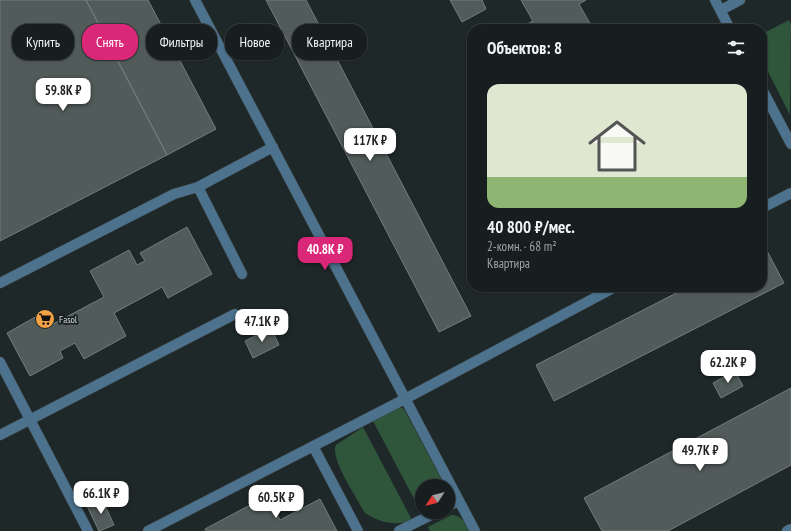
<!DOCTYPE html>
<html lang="ru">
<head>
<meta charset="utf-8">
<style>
  :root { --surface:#171e1f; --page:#202728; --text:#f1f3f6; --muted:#9ea2a4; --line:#363c3d; --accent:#db2777 }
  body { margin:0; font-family:"PT Sans Narrow",sans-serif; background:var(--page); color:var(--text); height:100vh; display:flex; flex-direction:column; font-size:15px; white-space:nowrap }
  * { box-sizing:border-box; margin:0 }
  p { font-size:13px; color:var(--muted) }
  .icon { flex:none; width:22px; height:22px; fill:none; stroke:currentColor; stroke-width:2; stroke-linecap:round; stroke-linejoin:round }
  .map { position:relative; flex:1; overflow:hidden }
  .panel { position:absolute; left:467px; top:24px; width:300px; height:268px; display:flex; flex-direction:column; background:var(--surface); border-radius:16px; box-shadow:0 1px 3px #0004,0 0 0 1px var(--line) }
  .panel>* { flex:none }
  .guide { position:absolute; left:12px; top:24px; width:380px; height:36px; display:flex; gap:8px }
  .needle { width:26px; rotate:234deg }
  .buttons { position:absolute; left:415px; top:479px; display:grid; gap:8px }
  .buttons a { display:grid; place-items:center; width:40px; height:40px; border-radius:50%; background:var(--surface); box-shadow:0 1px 3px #0004,0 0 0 1px var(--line); font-size:20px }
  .price { position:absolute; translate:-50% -34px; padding:0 9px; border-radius:8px; background:#fff; color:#222; font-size:13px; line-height:26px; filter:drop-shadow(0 1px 2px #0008) }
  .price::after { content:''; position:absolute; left:50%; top:24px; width:12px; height:9px; margin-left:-6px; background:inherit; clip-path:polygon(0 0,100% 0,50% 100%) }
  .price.current { background:var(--accent); color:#fff }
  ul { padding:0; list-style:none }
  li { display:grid; align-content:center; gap:8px; height:212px; padding:0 20px }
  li+li { border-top:1px solid var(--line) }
  li span { display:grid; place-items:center; height:124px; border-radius:12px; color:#555 }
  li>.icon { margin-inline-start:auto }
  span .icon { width:72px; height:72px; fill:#fffc; stroke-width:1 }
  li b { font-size:17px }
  h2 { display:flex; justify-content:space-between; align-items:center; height:48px; padding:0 20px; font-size:17px }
  .tag { padding:0 14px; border-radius:16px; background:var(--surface); box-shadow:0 1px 3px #0004,0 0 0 1px var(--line); font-size:14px; line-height:36px }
  .tag.current { background:var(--accent); color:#fff }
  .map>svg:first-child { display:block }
  .green { fill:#2f563b }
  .building { fill:#515b59; stroke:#737d7b }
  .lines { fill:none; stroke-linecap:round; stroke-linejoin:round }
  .minor-casing { stroke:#3d4546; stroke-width:11 }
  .minor { stroke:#4c728e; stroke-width:10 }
  .labels { text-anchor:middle; stroke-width:3.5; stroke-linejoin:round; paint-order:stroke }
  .poi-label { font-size:10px; fill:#dadfe0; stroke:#161e20; text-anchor:start }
</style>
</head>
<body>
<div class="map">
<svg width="791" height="531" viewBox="0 0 791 531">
  <rect width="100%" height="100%" fill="#1f2829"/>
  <path class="green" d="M789,20L791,24L790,115L762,60V34Z
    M399,407L404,409L445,486H422V512H427L422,514L373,421Z
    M363,427L412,520C395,527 380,522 365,513C358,500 329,457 336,445Z
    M451,515C462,515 465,523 469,531H430L428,527Z"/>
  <path class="building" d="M0,0H86L167,155L0,241Z
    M86,0H148L216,129L167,155Z
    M266,0H306L471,316L439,332Z
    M450,0H482L486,9L462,22Z
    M521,0H586L579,4L593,29H518L533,21Z
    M187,227L212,274L168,298L162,287L114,313L126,336L84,359L75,343L60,351L63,358L30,376L7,333L46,311L53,324L104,297L90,271L129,250L137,265L145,261L140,253Z
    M765,247L784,283L554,401L536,365L688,287H762V249Z
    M271,328L279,345L253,358L245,341Z
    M735,371L743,386L721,398L713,383Z
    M791,388V465L668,531H602L584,498Z
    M267,496L280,520L320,499L337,531H206L205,529Z
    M102,499L114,525L99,531L87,506Z"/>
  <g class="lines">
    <g class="minor-casing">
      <path id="minor" d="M195,0L475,531
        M715,0L730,29
        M721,10L740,0
        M762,89L791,144
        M762,208L791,193
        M242,274L198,187L273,147
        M0,283L174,194L198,187
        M0,362L88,531
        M0,435L235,314
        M313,446L358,531
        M448,506L459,501
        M148,531L405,399L615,287
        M399,531L437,512
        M787,531L791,529"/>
    </g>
    <use href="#minor" class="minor"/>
  </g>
  <defs>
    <g id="supermarket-disc" transform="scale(1)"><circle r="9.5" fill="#f5a246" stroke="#161e20"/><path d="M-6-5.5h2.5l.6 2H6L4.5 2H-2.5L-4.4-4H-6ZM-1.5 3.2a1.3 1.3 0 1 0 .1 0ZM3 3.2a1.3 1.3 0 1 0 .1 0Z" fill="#111"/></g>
  </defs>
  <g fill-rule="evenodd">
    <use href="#supermarket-disc" x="45" y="319"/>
  </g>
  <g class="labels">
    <g class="poi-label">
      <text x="59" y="323">Fasol</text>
    </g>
  </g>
</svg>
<div class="buttons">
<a><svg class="needle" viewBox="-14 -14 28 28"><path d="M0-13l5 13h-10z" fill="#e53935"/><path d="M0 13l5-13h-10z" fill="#9ea2a4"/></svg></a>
</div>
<b class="price" style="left:63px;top:112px">59.8K ₽</b>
<b class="price" style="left:370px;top:162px">117K ₽</b>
<b class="price current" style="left:325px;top:271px">40.8K ₽</b>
<b class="price" style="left:262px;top:343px">47.1K ₽</b>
<b class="price" style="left:728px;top:384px">62.2K ₽</b>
<b class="price" style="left:700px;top:472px">49.7K ₽</b>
<b class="price" style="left:101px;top:515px">66.1K ₽</b>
<b class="price" style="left:276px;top:519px">60.5K ₽</b>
<div class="guide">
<a class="tag">Купить</a>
<a class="tag current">Снять</a>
<a class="tag">Фильтры</a>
<a class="tag">Новое</a>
<a class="tag">Квартира</a>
</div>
<section class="panel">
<h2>Объектов: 8<svg class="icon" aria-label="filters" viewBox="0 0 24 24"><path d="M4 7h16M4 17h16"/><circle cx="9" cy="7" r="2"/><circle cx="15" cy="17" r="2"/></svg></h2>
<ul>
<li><span style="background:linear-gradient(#dfe7d0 75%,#8fb573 0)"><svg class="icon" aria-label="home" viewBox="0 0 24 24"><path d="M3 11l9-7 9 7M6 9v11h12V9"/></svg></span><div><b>40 800 ₽/мес.</b><p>2-комн. · 68 m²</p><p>Квартира</p></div></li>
</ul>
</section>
</div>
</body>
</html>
